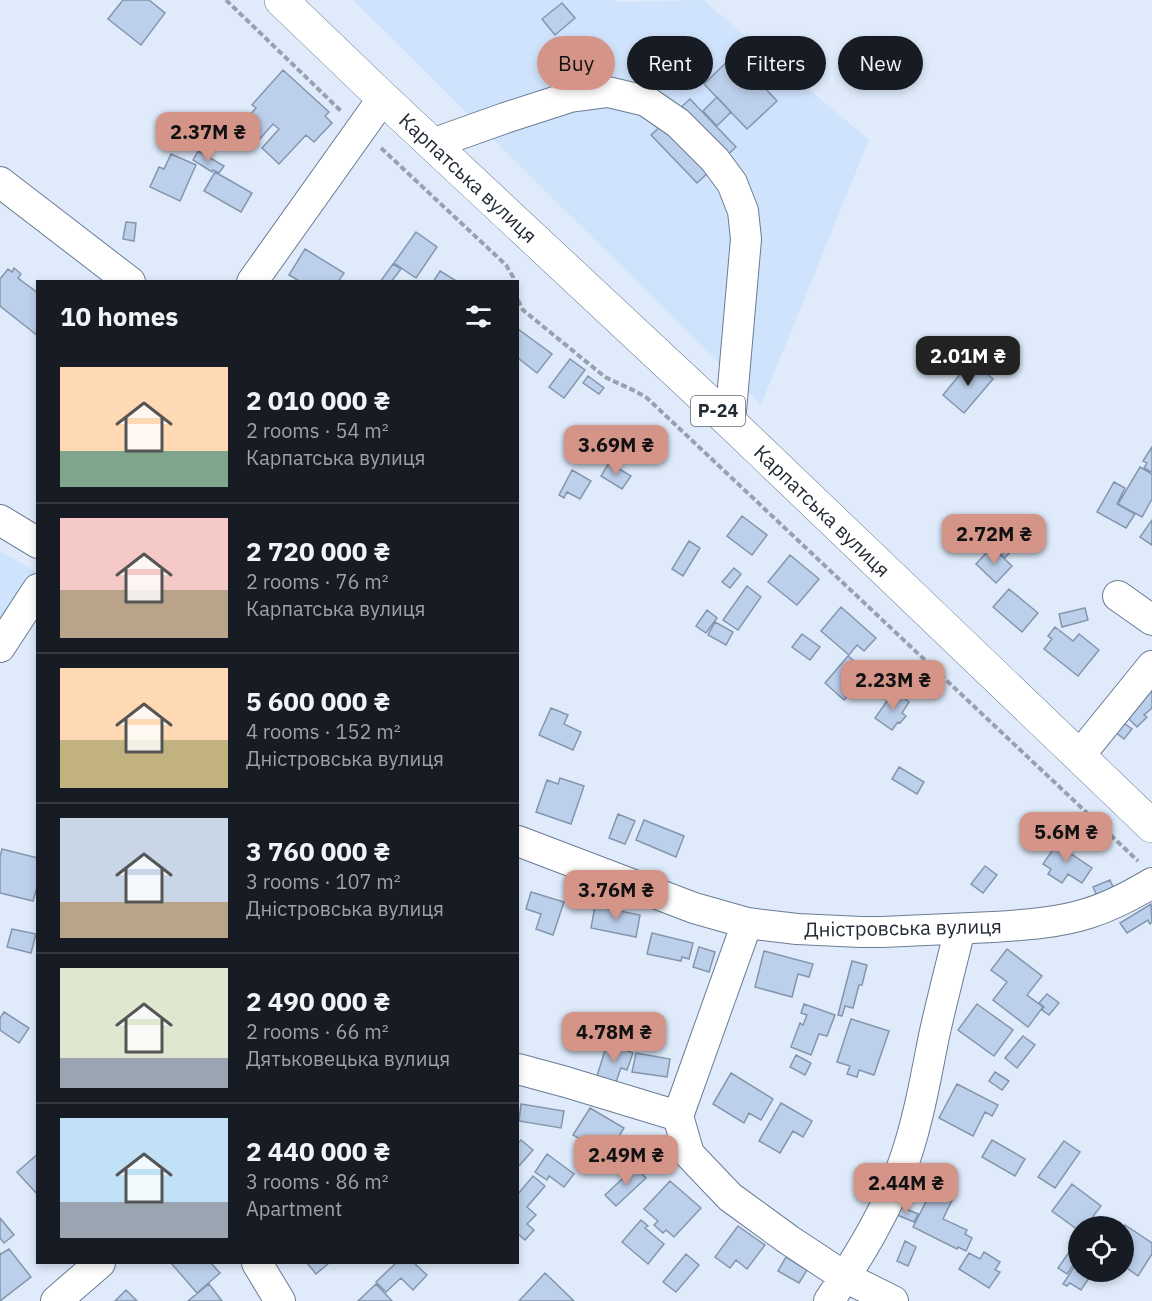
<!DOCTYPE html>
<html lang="en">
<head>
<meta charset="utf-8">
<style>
  :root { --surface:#171b24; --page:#242831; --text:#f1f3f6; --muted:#9ea1a6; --line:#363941; --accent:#d49588 }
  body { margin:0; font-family:"IBM Plex Sans",sans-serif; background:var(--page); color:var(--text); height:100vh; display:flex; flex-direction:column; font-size:22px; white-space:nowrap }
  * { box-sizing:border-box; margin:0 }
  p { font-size:20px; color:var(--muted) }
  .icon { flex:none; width:33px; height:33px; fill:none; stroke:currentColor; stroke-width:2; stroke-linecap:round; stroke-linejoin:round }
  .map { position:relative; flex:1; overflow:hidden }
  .details { position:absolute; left:36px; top:280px; width:483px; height:984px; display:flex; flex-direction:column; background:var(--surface); border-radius:0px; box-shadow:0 3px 9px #0003 }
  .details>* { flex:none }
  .banner { position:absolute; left:537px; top:36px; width:525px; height:54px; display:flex; gap:12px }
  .buttons { position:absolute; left:1068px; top:1216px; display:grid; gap:12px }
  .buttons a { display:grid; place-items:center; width:66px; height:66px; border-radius:50%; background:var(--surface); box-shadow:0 3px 9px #0003; font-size:30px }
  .price { position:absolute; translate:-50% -51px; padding:0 14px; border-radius:12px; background:var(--accent); color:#111; font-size:20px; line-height:39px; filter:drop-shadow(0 2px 3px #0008) }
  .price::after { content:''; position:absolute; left:50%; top:36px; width:18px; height:14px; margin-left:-9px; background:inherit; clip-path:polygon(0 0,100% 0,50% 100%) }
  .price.selected { background:#222; color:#fff }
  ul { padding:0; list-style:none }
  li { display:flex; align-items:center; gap:18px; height:150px; padding:0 24px }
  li+li { border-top:2px solid var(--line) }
  li span { display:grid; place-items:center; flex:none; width:168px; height:120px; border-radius:0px; color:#555 }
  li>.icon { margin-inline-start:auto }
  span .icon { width:72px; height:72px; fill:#fffc; stroke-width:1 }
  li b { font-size:26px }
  h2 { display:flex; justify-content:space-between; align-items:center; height:72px; padding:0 24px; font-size:26px }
  .tag { padding:0 21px; border-radius:27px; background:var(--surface); box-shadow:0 3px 9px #0003; font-size:21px; line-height:54px }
  .tag.selected { background:var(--accent); color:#111 }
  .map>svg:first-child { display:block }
  .built { fill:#d0e3fd }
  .building { fill:#bdd0eb; stroke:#8496ae; stroke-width:1.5 }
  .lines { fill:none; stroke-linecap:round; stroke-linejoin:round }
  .minor-casing { stroke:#6a7c94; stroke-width:32 }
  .major-casing { stroke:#6a7c94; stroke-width:34 }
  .path { stroke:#97a1af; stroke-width:4; stroke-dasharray:6 3; stroke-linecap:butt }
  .minor { stroke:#fff; stroke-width:30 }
  .major { stroke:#fff; stroke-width:33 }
  .labels { text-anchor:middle; stroke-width:4.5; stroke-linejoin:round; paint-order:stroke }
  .shield { fill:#fff; stroke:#656b72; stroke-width:1.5 }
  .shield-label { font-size:18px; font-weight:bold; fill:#232b35 }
  .street-label { font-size:20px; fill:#232b35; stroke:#fff }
</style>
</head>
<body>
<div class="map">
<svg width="1152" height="1301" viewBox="0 0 1152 1301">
  <rect width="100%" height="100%" fill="#dfebfb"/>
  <path class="built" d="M353,0H614L617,2L703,0L869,140L761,405Z
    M0,551L36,572L0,623Z"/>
  <path class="building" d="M123,0H149L165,13L141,45L108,19Z
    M562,3L575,18L555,35L542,19Z
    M734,55L777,101L747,129L704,84Z
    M283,70L329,112L325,116L332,123L314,142L306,135L279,164L262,148L279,129L273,124L257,142L240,126L256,108L252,105Z
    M717,97L731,112L717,126L703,111Z
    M690,99L736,147L697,183L651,135Z
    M198,151L224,166L219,173L213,170L212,172L193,160Z
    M171,154L196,165L180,201L150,187L159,167L164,169Z
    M215,172L252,193L241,212L204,191Z
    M126,222L136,223L134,241L123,239Z
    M416,232L437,247L416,278L394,263Z
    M305,249L344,273L338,282H301L289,275Z
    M393,264L401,269L391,282H380Z
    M14,268L21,274L18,278L38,293V336L0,306V279L8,269L12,272Z
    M440,271L458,282H433Z
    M518,329L552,354L537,373L518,358Z
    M570,359L585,370L564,398L549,387Z
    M971,361L993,379L964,413L943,395Z
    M588,376L604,388L599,394L583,383Z
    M1152,447V471L1151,472L1144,468L1147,463L1143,461Z
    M609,463L631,476L622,489L601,476Z
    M1140,467L1152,474V499L1142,517L1118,504Z
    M572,470L591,481L580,499L567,492L564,498L559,495Z
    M1114,482L1125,488L1117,504L1135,514L1126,528L1097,512Z
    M742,516L767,535L752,555L727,536Z
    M1152,520V545L1140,537Z
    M1006,532L1018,543L1005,558L992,546Z
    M689,541L700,548L683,576L672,569Z
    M992,547L1012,566L996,583L976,564Z
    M790,555L819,579L797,605L768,582Z
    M734,568L741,574L730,588L722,582Z
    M747,586L761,597L738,630L723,620Z
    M1009,589L1038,613L1022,632L993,607Z
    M841,607L876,638L864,651L857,645L849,655L821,631Z
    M1085,608L1088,620L1062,627L1059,614Z
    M707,610L717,618L706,633L696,626Z
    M715,622L733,632L726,645L708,635Z
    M1055,627L1073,641L1079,634L1099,650L1078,676L1044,649L1052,639L1048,636Z
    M802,634L820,647L810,660L792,647Z
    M848,656L868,672L844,700L825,683Z
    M1152,690V708L1144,715L1147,717L1137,727L1126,716Z
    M894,691L909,702L902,713L906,716L900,723L898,722L892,730L875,718Z
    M551,708L568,715L564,724L581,732L573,750L539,735Z
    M1121,721L1132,729L1124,739L1114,731Z
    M899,767L924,782L917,794L892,779Z
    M560,778L584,786L571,824L536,812L547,780L558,784Z
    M618,814L635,821L625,844L609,838Z
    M644,820L684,836L676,857L636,840Z
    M1061,838L1074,847L1070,853L1092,868L1082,883L1068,874L1062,883L1048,874L1051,869L1043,864Z
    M2,849L38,858V884L33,901L0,893V857Z
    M985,866L997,875L983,893L971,884Z
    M1110,880L1114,889L1097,896L1093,887Z
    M531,892L564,902L553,935L536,929L541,914L526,909Z
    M1151,904L1152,922L1150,924L1148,920L1127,933L1120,923Z
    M595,906L640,915L636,937L591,928Z
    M12,929L36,934L31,953L7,947Z
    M652,933L693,943L689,959L682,957L681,961L647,954Z
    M699,947L715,952L709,972L693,967Z
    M1007,949L1042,976L1027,995L1043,1007L1028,1027L993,1000L1007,982L991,970Z
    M764,951L813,964L809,977L798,974L792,997L755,987Z
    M852,961L867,965L862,985H859L853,1008L845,1006L842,1016L838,1015Z
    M1047,994L1059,1003L1049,1015L1042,1010L1044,1007L1039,1003Z
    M804,1004L835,1015L827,1036L819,1034L811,1055L791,1047L800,1023L803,1025L807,1015L801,1013Z
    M977,1004L1013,1030L994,1056L958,1030Z
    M4,1012L29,1028L19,1043L0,1030V1018Z
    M851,1019L889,1031L874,1075L859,1070L857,1077L847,1074L850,1066L837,1062Z
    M1023,1036L1035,1045L1017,1068L1005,1058Z
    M607,1044L633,1053L627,1070L621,1068L616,1082L597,1076Z
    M636,1053L670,1059L667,1077L632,1072Z
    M796,1055L811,1063L805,1075L790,1067Z
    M995,1072L1009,1081L1002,1090L989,1081Z
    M731,1073L773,1099L761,1120L749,1113L744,1123L713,1104Z
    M957,1084L998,1105L992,1116L985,1112L973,1136L939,1118Z
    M781,1103L812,1121L803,1137L793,1131L780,1153L759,1141Z
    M521,1104L564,1111L561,1128L519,1121Z
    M590,1108L624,1128L601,1165L591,1159L597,1149L573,1135Z
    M521,1140L533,1150L518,1167V1143Z
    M992,1140L1025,1159L1015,1176L982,1157Z
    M1064,1141L1080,1152L1055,1188L1038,1177Z
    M38,1154V1195L17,1172Z
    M547,1154L574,1174L564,1187L549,1176L547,1180L535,1172Z
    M635,1167L646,1178L616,1206L605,1195Z
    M533,1176L545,1186L527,1207L536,1215L527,1224L534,1230L525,1240L518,1234V1194Z
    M670,1181L701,1208L674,1237L666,1230L663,1233L654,1225L658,1221L644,1209Z
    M1072,1184L1101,1206L1085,1227H1078V1230L1052,1211Z
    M934,1186L954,1196L943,1219L967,1230L965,1234L972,1238L966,1251L958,1247L957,1249L913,1227Z
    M899,1206L918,1214L914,1222L895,1214Z
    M0,1218L14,1235L4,1243L0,1238Z
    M641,1220L648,1226L645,1228L664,1244L648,1264L622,1242Z
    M1125,1225L1152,1243V1254L1138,1276L1124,1266L1123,1227Z
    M738,1226L765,1245L747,1269L736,1260L730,1268L715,1257Z
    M905,1241L916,1247L908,1266L897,1261Z
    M1074,1245L1078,1248V1258L1067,1274L1058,1268Z
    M9,1249L31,1277L0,1301V1253L1,1254Z
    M984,1252L1000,1262L995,1270L1000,1272L989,1288L959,1269L969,1253L980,1259Z
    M686,1254L699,1265L676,1292L663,1282Z
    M786,1257L807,1270L799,1283L778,1271Z
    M1078,1261V1272H1093L1081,1290L1070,1283L1067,1286L1063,1284Z
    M171,1263H211L220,1273L197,1293Z
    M307,1263H329L316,1274Z
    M396,1263H414L427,1275L413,1290L401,1278L386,1292L376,1282Z
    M545,1273L574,1301H519Z
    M209,1284L222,1301H188Z
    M376,1284L392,1301H358Z
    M126,1290L137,1301H115Z"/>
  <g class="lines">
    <g class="minor-casing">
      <path id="minor" d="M432,144L505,118L570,97L608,92L646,101L678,123L715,160L732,183L743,211L746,239L730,422
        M0,182L130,282
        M252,282L383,98
        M0,520L38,543
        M1118,596L1152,620
        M0,647L38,589
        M1079,756L1152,666
        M518,841L694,908L747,923L797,929L861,932H882C919,930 956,929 993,927C1025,925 1058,923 1089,913C1111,906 1132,895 1152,883
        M518,1069L566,1082L678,1116L689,1154L730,1197L789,1240L845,1277L893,1301
        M678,1116L747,923
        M257,1263L280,1301
        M56,1301L100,1263
        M829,1301C859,1256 889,1208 906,1156C919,1117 926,1076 934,1036C942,1000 951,965 960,929"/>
    </g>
    <g class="major-casing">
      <path id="major" d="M281,0L383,98L730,422L1152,826"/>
    </g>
    <path class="path" d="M226,0L342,112
      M381,148L506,265L513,277V282
      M518,300L523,310L605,377C619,384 633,389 647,398L1138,861"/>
    <use href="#minor" class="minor"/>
    <use href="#major" class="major"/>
  </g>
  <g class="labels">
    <rect class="shield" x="691" y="396" width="54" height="30" rx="4.5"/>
    <g class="shield-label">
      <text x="718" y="417">Р-24</text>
    </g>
    <g class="street-label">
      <text transform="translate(468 178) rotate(43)" y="7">Карпатська вулиця</text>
      <text transform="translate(822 511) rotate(44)" y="7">Карпатська вулиця</text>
      <text transform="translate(903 928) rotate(-1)" y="7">Дністровська вулиця</text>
    </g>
  </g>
</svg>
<div class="buttons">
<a><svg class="icon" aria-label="locate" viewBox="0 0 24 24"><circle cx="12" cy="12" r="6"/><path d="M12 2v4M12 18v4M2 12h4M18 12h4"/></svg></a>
</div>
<b class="price" style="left:208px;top:163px">2.37M ₴</b>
<b class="price selected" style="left:968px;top:387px">2.01M ₴</b>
<b class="price" style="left:616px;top:476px">3.69M ₴</b>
<b class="price" style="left:994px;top:565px">2.72M ₴</b>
<b class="price" style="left:893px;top:711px">2.23M ₴</b>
<b class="price" style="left:1066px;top:863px">5.6M ₴</b>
<b class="price" style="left:616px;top:921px">3.76M ₴</b>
<b class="price" style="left:614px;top:1063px">4.78M ₴</b>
<b class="price" style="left:626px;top:1186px">2.49M ₴</b>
<b class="price" style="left:906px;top:1214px">2.44M ₴</b>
<div class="banner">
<a class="tag selected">Buy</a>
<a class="tag">Rent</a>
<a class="tag">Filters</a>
<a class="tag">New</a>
</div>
<section class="details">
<h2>10 homes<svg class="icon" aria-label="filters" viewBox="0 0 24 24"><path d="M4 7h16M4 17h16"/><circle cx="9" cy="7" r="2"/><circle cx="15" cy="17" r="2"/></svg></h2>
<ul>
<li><span style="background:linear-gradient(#ffd9b3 70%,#7fa58c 0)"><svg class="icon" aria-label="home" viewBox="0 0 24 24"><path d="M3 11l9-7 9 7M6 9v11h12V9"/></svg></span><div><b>2 010 000 ₴</b><p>2 rooms · 54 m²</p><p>Карпатська вулиця</p></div></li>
<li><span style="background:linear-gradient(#f6c9c9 60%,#b9a48a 0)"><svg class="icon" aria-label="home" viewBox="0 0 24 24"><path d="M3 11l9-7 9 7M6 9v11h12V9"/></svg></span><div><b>2 720 000 ₴</b><p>2 rooms · 76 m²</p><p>Карпатська вулиця</p></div></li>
<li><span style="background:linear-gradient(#ffd9b3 60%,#c2b280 0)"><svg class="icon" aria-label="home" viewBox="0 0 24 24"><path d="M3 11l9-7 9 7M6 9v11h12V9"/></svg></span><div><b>5 600 000 ₴</b><p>4 rooms · 152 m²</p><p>Дністровська вулиця</p></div></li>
<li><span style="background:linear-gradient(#c9d6e8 70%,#b9a48a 0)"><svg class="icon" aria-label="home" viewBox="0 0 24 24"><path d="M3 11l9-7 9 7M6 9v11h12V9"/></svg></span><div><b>3 760 000 ₴</b><p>3 rooms · 107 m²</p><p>Дністровська вулиця</p></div></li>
<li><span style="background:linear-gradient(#dfe7d0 75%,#9aa5b1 0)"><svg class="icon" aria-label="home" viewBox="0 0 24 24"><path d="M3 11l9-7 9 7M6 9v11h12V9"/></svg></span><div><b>2 490 000 ₴</b><p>2 rooms · 66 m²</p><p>Дятьковецька вулиця</p></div></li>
<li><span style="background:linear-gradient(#bfe0f5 70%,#9aa5b1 0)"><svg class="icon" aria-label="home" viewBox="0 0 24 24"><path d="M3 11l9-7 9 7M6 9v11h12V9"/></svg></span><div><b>2 440 000 ₴</b><p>3 rooms · 86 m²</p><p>Apartment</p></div></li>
</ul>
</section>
</div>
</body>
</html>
